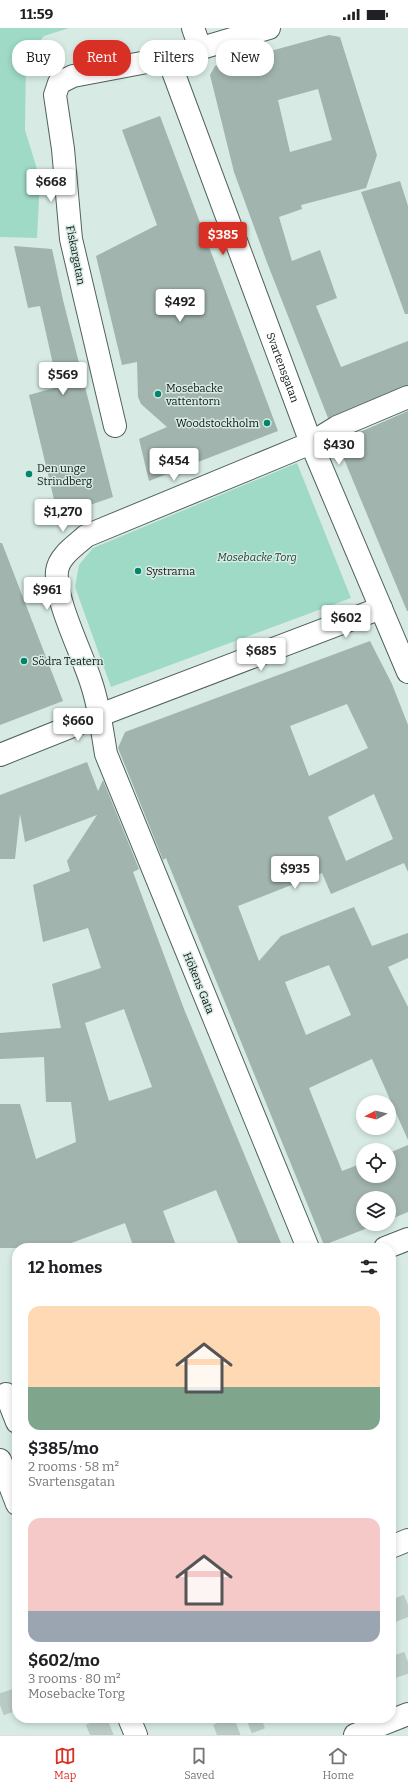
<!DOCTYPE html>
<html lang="en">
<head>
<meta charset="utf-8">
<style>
  :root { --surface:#fff; --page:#f2f2f2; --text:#202124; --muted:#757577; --line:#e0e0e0; --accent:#d93025 }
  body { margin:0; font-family:Bitter,serif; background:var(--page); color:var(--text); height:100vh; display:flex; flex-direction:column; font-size:15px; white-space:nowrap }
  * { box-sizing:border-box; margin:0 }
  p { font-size:13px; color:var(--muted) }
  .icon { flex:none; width:22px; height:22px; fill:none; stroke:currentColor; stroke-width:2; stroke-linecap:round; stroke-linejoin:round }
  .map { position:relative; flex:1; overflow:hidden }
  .drawer { position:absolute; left:12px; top:1215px; width:384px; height:480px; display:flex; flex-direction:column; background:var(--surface); border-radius:16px; box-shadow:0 2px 6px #0003 }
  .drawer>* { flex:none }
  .top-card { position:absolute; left:12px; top:12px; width:384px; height:36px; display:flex; gap:8px }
  .needle { width:26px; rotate:263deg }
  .tools { position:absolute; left:356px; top:1067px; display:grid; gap:8px }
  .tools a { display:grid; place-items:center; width:40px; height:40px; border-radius:50%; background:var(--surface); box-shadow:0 2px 6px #0003; font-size:20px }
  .price { position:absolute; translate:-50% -34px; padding:0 9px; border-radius:4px; background:#fff; color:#222; font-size:13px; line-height:26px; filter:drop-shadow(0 1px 2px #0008) }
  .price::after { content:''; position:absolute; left:50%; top:24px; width:12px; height:9px; margin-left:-6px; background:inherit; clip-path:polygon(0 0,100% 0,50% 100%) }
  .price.active { background:var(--accent); color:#fff }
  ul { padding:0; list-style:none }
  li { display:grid; align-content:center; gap:8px; height:212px; padding:0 16px }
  li span { display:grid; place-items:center; height:124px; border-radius:12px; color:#555 }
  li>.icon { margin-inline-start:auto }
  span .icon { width:72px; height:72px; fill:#fffc; stroke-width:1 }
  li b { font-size:17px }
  h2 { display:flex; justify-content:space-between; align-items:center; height:48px; padding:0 16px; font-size:17px }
  .chip { padding:0 14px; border-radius:16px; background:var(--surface); box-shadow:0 2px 6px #0003; font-size:14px; line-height:36px }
  .chip.active { background:var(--accent); color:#fff }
  .status { display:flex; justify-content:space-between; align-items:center; height:28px; padding:0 20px; background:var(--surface); direction:ltr }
  .status svg { height:11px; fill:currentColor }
  .tab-bar { display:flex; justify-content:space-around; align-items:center; height:56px; border-top:1px solid var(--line); background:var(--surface); font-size:11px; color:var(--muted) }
  .tab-bar a { display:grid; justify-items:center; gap:2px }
  .tab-bar .active { color:var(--accent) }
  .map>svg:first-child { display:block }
  .green { fill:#9edac6 }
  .building { fill:#a1b4ad; fill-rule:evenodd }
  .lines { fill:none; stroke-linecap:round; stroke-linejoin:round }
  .tertiary-tunnel { stroke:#b9cbc4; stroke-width:22; stroke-dasharray:22 11; stroke-linecap:butt }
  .trunk-tunnel { stroke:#b9cbc4; stroke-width:22; stroke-dasharray:22 11; stroke-linecap:butt }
  .pedestrian-casing { stroke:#50625b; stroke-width:24 }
  .minor-casing { stroke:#50625b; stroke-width:24 }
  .pedestrian { stroke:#fff; stroke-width:22 }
  .minor { stroke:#fff; stroke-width:22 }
  .poi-dot { fill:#00876b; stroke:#d7ebe4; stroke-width:1.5 }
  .labels { text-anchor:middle; stroke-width:3; stroke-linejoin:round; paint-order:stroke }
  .street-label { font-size:11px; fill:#0e1512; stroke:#d7ebe4 }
  .poi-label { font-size:11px; fill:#0e1512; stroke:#d7ebe4; text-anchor:start }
  .park-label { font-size:11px; font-style:italic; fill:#1c3f35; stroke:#d7ebe4 }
</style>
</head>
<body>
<div class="status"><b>11:59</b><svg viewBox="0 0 49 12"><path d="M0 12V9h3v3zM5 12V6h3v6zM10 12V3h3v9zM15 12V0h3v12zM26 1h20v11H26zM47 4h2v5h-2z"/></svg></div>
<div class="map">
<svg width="408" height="1707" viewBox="0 0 408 1707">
  <rect width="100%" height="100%" fill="#d7ebe4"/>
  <path class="green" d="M0,0H69L44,8L26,30L25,102L40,151L37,210L0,209Z
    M297,435L351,570L111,659L75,559L79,537L93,520Z"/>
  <path class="building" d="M329,7L340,9L377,127L366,160L301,177L302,181L279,189L292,233L320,222L337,270L316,278L341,339L408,313V357L328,390L268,237L234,144L210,47L215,38ZM318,61L332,112L290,124L278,72Z
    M160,88L278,403L149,453L139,411L167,399L141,376L138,369L137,334L122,337L96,228L157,197L122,102Z
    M400,153L408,178V286H405L361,164Z
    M14,218L52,221L63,272L113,469L58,488L29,367L58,359L40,278L28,280Z
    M408,383V583H407L337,414Z
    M0,515H2L63,673L0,697Z
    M370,613L392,656L408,697V844L404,835L331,866L322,845L238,878L259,933L281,908L354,879L372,918L408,905V930L388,939L408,979V1112L372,1031L309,1060L342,1143L363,1135V1148H389V1125L408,1117V1184L389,1192V1170H363V1196H378L324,1217L166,830L163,832L118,720L125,704ZM347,676L368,720L309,748L290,698ZM374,766L393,811L346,833L328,789ZM329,937L351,987L306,1007L285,954Z
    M87,734L98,763L103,752L139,841L133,844L184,981L283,1220H240L216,1162L163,1183L177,1220H134L125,1195L58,1220H0V1076H20L36,1131L76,1114L71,1074H46L44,1029L0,1031V1005L61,1000L52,956L101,940L88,900L43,914L33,857L70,843L67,833L97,787L25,814L20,786L15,831H0V767ZM124,981L152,1059L109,1073L85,995Z"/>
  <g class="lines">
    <path class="tertiary-tunnel" d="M0,1677L17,1671"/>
    <path class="trunk-tunnel" d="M391,1584L408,1577
      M391,1640L408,1634
      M90,1707L132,1690
      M217,1707L261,1690"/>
    <g class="pedestrian-casing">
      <path id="pedestrian" d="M385,1220L408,1211"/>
    </g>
    <g class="minor-casing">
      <g id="minor">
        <path d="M193,0L200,20"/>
        <path id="s1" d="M168,30L311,415L408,644"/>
        <path d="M115,398L71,211L63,121L55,67L59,55L73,48L168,30L269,0"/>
        <path d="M0,727L100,687L381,580"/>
        <path d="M308,1220L106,726C102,702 99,677 91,654C82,625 54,571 57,543C59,528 75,518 86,508L311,415L337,399L408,369"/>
        <path d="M0,1369L6,1366L17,1394"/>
        <path d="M0,1432L17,1476"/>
        <path d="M391,1519L408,1512"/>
        <path d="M129,1690L136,1707"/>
        <path d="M355,1707L408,1686"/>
      </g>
    </g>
    <use href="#pedestrian" class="pedestrian"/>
    <use href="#minor" class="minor"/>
  </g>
  <g class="poi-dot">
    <circle cx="158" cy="366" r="4"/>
    <circle cx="267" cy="395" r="4"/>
    <circle cx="29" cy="446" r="4"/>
    <circle cx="138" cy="543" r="4"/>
    <circle cx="24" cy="633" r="4"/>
  </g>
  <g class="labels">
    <g class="street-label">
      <text transform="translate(76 227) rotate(79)" y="4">Fiskargatan</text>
      <text dy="4" stroke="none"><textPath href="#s1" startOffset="330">Svartensgatan</textPath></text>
      <text transform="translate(199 955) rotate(68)" y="4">Hökens Gata</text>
    </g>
    <g class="poi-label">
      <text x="166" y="364">Mosebacke<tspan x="166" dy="13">vattentorn</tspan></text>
      <text x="259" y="399" text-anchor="end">Woodstockholm</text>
      <text x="37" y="444">Den unge<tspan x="37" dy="13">Strindberg</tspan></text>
      <text x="146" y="547">Systrarna</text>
      <text x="32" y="637">Södra Teatern</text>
    </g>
    <g class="park-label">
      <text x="257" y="533">Mosebacke Torg</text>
    </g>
  </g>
</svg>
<div class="tools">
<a><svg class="needle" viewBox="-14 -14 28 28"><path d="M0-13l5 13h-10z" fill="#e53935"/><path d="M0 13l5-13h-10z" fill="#757577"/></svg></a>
<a><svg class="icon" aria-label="locate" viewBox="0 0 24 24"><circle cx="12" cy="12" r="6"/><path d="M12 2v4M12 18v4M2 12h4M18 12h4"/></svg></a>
<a><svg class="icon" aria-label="layers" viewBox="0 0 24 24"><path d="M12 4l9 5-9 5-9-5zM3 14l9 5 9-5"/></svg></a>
</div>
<b class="price" style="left:51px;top:175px">$668</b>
<b class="price active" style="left:223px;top:228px">$385</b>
<b class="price" style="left:180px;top:295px">$492</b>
<b class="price" style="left:63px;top:368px">$569</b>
<b class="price" style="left:339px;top:438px">$430</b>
<b class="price" style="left:174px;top:454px">$454</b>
<b class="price" style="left:63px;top:505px">$1,270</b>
<b class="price" style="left:47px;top:583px">$961</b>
<b class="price" style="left:346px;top:611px">$602</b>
<b class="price" style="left:261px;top:644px">$685</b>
<b class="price" style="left:78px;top:714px">$660</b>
<b class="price" style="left:295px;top:862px">$935</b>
<div class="top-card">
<a class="chip">Buy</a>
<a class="chip active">Rent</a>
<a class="chip">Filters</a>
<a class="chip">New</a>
</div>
<section class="drawer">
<h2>12 homes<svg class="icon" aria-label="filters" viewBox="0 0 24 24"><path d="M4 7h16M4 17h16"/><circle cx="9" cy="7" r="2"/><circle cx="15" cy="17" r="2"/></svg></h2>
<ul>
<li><span style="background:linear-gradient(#ffd9b3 65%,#7fa58c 0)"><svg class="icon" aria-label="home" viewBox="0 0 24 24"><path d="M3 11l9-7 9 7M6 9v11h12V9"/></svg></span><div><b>$385/mo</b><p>2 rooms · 58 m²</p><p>Svartensgatan</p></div></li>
<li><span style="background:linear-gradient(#f6c9c9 75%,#9aa5b1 0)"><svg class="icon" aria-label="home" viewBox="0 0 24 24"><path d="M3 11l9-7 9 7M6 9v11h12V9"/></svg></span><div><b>$602/mo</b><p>3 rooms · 80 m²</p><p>Mosebacke Torg</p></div></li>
</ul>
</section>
</div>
<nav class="tab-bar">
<a class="active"><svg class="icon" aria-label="map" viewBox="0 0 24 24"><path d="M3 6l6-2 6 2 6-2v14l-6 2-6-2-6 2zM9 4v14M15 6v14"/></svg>Map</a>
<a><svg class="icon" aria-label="saved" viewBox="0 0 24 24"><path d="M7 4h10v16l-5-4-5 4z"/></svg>Saved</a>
<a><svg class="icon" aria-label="home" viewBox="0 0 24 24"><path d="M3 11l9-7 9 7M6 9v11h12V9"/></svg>Home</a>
</nav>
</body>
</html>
